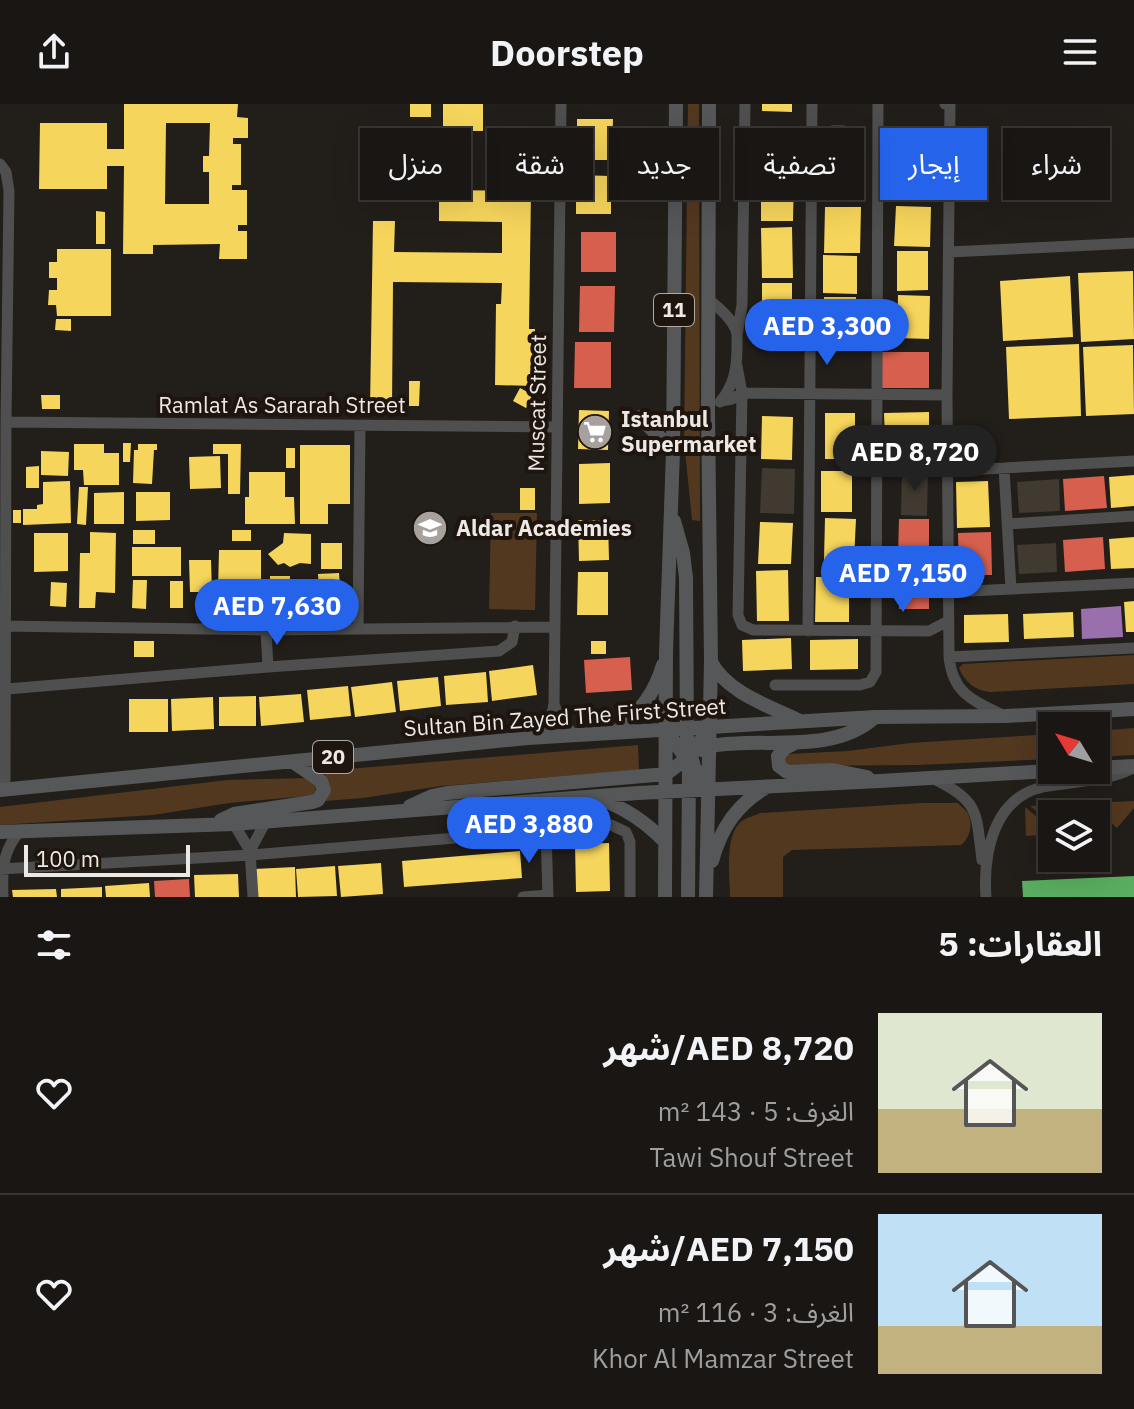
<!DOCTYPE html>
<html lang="ar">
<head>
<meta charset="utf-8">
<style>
  :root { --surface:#1a1614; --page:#231f1d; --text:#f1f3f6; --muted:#9f9fa0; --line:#383534; --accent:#2563eb }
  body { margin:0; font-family:"IBM Plex Sans","Noto Sans Arabic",sans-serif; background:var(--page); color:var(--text); direction:rtl; height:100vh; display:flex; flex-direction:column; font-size:30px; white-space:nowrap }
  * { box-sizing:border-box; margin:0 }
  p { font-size:26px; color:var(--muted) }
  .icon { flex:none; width:44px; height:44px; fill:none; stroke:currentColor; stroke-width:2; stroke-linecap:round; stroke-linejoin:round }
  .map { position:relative; height:793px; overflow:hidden; direction:ltr }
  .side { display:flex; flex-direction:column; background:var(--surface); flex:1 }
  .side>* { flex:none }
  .guide { position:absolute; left:24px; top:24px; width:1086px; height:72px; direction:rtl; display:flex; gap:16px }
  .needle { width:52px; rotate:308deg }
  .controls { position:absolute; left:1038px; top:608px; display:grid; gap:16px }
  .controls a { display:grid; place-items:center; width:72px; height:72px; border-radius:0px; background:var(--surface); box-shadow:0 8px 32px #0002,0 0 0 2px var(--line); font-size:40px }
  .scale { position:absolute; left:24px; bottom:20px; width:166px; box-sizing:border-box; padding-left:8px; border:4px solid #eee8e4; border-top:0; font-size:22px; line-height:28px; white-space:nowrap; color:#eee8e4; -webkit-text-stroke:6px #1d150e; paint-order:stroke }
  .price { position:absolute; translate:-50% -68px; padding:0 18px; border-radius:28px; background:var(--accent); color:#fff; font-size:26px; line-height:52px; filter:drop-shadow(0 2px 4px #0008) }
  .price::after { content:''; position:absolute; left:50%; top:48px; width:24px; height:18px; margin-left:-12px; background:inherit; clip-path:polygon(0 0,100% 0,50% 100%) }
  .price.selected { background:#222; color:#fff }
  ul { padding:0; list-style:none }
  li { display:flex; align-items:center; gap:24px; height:200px; padding:0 32px }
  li+li { border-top:2px solid var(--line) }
  li span { display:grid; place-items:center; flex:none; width:224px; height:160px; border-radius:0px; color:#555 }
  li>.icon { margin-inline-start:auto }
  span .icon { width:96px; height:96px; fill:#fffc; stroke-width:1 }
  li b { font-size:34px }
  h2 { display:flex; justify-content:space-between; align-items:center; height:96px; padding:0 32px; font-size:34px }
  .pill { padding:0 28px; border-radius:0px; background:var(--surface); box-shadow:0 8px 32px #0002,0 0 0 2px var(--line); font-size:28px; line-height:72px }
  .pill.selected { background:var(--accent); color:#fff }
  header { display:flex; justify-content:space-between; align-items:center; height:104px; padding:0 32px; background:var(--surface); font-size:36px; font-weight:800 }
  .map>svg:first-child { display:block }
  .green { fill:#533820 }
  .homes { fill:#f6d55c; fill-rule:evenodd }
  .shops { fill:#d6604d }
  .offices { fill:#9970ab }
  .public { fill:#5aae61 }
  .building { fill:#413a30 }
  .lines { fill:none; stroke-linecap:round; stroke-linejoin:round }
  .minor { stroke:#4f4f50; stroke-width:11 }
  .major { stroke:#565758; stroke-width:14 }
  .labels { text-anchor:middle; stroke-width:8; stroke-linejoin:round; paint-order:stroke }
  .shield { fill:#1d150e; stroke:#afa9a4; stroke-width:2 }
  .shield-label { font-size:20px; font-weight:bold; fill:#eee8e4 }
  .street-label { font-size:22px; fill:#eee8e4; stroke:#1d150e }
  .poi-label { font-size:22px; font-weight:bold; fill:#eee8e4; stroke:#1d150e; text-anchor:start }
</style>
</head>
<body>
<header><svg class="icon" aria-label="menu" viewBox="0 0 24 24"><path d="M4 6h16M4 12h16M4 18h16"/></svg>Doorstep<svg class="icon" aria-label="share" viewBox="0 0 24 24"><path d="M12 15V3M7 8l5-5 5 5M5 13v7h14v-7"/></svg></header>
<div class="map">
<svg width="1134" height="793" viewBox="0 0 1134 793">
  <rect width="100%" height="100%" fill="#221e1a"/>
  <path class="green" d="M688,0H699L700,417L692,416L684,337Z
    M491,409H537L535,506L489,505Z
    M1134,551V580L990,588C974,586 965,578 959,564L963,560Z
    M1134,624V651L1096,653V627Z
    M1052,630V655L918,661L785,662V651L788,650L848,647L910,639Z
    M638,641L639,666L441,682L363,694L324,697C328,686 331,678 323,667Z
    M310,674L317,682L313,691L308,692L229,699L153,711L0,721V703L228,676Z
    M1134,697V704L1117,724L1089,699Z
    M922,699H958C961,703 966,705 968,710C973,720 970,734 961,741L792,746L783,753V793H730C730,773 724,730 742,717C747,713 755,712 760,709Z
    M1081,700L1073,710H1052V720L1030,702Z
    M1025,703L1052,725V730L1026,732Z"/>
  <path class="homes" d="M124,0H238L237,13L248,14V34H233V40H241V81H232V86H247V121H238V127H247V155H219L220,140L153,141V150H123L124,62H107V85H39L40,19H107V45H124ZM166,19H210L209,52H203V68H209V100H165Z
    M410,0H431V13H410Z
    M443,0H483V27H443Z
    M762,0H792V8L762,7Z
    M577,15H613L612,56H577Z
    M894,55L925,56L924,97L893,96Z
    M761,69H794L793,117H761Z
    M576,71L611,72V110H576Z
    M439,86L531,87L529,225H535L534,282L495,281L496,200H501L502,179L393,178L392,305H370L373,117H395L394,148L502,149V118L439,117Z
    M896,102L931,103L930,143L894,142Z
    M825,103H861L860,149H824Z
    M96,107L105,108V140H96Z
    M792,123L793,174H762L761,124Z
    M57,145H111V212H57L56,201H48L49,186H57V174H49V158H57Z
    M897,147H928V186L897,187Z
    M823,151L857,152V190L823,189Z
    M1133,167L1134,235L1081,238L1078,169Z
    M1070,172L1073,233L1003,237L1000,177Z
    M762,179H792V228L762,229Z
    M898,191L930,192L929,235L897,234Z
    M824,193H856L855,235H823Z
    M56,215H71V227L55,226Z
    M1079,240L1081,312L1009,315L1006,243Z
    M1133,241L1134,310L1086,312L1083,243Z
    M409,277H420L419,302H409Z
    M520,284L533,291L526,304L513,297Z
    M41,291H60V305H42Z
    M579,306L609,307L608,346L578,345Z
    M929,308V337L885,338L884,309Z
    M825,309H855V355H825Z
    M762,312L793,313L792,356L761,355Z
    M123,339H131L130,358H123Z
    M74,340H104V349H119V381H84L83,366H74Z
    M138,340H157V346H154L152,380L133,379L134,346H138Z
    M213,340H241L240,390H228V350H213Z
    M300,341H350V400H328V420H300Z
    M286,344H295V364H286Z
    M41,347L69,348L68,372L41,371Z
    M220,352L221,384L190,385L189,353Z
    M610,359V399L579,400V360Z
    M39,362V384H26V363Z
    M821,367H852V408H821Z
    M249,368H285V393H294L295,420H245V393H249Z
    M1134,371V402L1111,404L1109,373Z
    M70,377L71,419L23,421V405H37V401L43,400V378Z
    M988,377L990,423L957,424L956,378Z
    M79,383H88L86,421L77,420Z
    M520,384H535V406H520Z
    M124,388V420H94V389Z
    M136,388H170V416L136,417Z
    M13,406H21V419H13Z
    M825,414L856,415L854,456H824Z
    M578,416H608L609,456L579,457Z
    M760,418L793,419L791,460H758Z
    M133,426H155V440H133Z
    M232,426H251V437H232Z
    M90,428L116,429L115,489L96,488L95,504H79L80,449H90Z
    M34,429H68V467L34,468Z
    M284,429L311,430V460L300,459L290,463L284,459L278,461L268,450L283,439Z
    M1134,433V464L1111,465L1109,435Z
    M321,439H342V465H321Z
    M132,443H181V472H132Z
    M219,446H261V486H218Z
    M189,456H211L212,488H190Z
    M788,466L789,517H757L756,467Z
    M578,468H608V511H577Z
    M339,469L341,498L320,499L318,470Z
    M270,472H290L289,507H270Z
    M816,473H849V518H815Z
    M133,476H147L146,505L132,504Z
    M170,477H183V504H170Z
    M51,478L67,479L66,503L50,502Z
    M315,479L316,505H295L294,480Z
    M1134,497V528H1126L1124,498Z
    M1073,508L1074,533L1024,535L1023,510Z
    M1008,510L1009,538L964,539V511Z
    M791,534L792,565L743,567L742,536Z
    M858,535V565L810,566V536Z
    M134,537H154V553H134Z
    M591,537H606V550H591Z
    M533,561L537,591L492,597L489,567Z
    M486,568L488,598L446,601L444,572Z
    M438,573L441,602L400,607L397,577Z
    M392,578L396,608L355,613L351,583Z
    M348,582L351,612L310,616L307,586Z
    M301,590L304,618L261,622L259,593Z
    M256,592V622H219V593Z
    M213,593L214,625L172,627L171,595Z
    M129,595H168V628H129Z
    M609,739L610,787L576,788L575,740Z
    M520,747L522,774L404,783L402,757Z
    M381,759L383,790L341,793L338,762Z
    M335,762L337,792L298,793L296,765Z
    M295,763L296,793H254L253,765Z
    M238,770L239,793H195L194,771Z
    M149,779L150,793H106L105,782Z
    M102,783V793H61V785Z
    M56,785L57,793H13L12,786Z"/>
  <path class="shops" d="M581,128H616V168H581Z
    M580,182H615L614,228H579Z
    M575,238H611V284H574Z
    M879,248H929V284H879Z
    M1104,372L1107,404L1065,407L1063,375Z
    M899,415H929V454L898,453Z
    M991,428L992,471H959L958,429Z
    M1103,433L1105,465L1065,468L1063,436Z
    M899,461H929V505H899Z
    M630,553L632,586L586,589L584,556Z
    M189,775L190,793H155L154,777Z"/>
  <path class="offices" d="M1121,502L1123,533L1082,535L1081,505Z"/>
  <path class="public" d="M1134,772V793H1023L1022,777Z"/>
  <path class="building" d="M831,21H845L843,44H831Z
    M841,56L862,66L863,70L853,90L830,78Z
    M902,351H918V363L901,362Z
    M762,364L795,365L794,410L760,409Z
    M902,367H928L927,412L901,411Z
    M1059,375L1060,407L1019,409L1017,378Z
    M1056,439L1057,468L1019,470L1017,441Z"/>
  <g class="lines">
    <path class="minor" d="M945,0H950L947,291L949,553C953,591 974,597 1005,612
      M0,60L6,68L9,87L6,318L5,686
      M949,148L1134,139
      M708,195C719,204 734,216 737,230C737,232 737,242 737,243C737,265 734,281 720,298
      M737,231L742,201L745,0
      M737,262L742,289L738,511L742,521L753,526L929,527L948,517
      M721,297L732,295L742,289L947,291
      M6,318L557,323
      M1004,364L1011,485
      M947,367L1134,357
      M1007,420L1134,412
      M949,488L1134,479
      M1,522L266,526L555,523
      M358,524L360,322
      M266,526L268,563
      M808,527L812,0
      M949,553L1134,544
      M775,581H860L870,578L876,568L878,0
      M7,585L268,563L499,547L512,538L515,522
      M554,600L561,618L575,631
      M530,633C545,626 552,616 554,599L561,0
      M934,675C980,697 976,709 982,756
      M234,720L250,747L253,793
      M546,727L548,793
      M250,747L266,717
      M0,765L251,751L611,721L626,728L630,738V793
      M3,793C2,767 2,747 20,727
      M523,793L548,791
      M986,793C983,750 993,694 1043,683C1073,677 1106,678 1133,664"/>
    <path class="major" d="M645,39L676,68
      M640,313L673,347
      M674,417L683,449L686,474L687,636L694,663L708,685
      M711,558C728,589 767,601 798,616
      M666,626L683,650L689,667L688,793
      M616,628C638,611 655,589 663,561
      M795,639L785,644L778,652L779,662L787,668L832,666L867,673
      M702,646C714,639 731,640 745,639C788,638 841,644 875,613
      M1096,664L1134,662
      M0,686L528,634L875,613L1006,612L1134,605
      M600,695C625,704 646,718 665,738
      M410,702L432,692L447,689L666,670L690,652L707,627
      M221,716L234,710L312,698L318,696L324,686L321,677L293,658
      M0,728L234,720L638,689L880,677L1066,666
      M712,757C721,724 737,700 767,683
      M665,793L666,549L673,347L676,0
      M706,793L711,558L708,309L709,0"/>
  </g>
  <defs>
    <g id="supermarket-disc" transform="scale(1.8)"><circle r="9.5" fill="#a7a19d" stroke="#1d150e"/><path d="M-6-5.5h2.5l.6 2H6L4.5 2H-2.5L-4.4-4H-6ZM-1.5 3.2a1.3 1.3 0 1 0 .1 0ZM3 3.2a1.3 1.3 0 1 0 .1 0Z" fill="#fff"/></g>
    <g id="school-disc" transform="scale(1.8)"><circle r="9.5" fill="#a7a19d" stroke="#1d150e"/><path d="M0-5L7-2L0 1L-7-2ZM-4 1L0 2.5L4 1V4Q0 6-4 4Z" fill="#fff"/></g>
  </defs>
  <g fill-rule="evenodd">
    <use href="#supermarket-disc" x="595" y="328"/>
    <use href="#school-disc" x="430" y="424"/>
  </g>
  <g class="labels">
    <g class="shield">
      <rect x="654" y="190" width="40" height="32" rx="6"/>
      <rect x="313" y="637" width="40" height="32" rx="6"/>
    </g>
    <g class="shield-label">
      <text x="674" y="213">11</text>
      <text x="333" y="660">20</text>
    </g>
    <g class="street-label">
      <text transform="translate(537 299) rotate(-89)" y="8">Muscat Street</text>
      <text x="282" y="309">Ramlat As Sararah Street</text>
      <text transform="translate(565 613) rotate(-4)" y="8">Sultan Bin Zayed The First Street</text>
    </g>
    <g class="poi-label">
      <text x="621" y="323">Istanbul<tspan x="621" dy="25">Supermarket</tspan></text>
      <text x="456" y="432">Aldar Academies</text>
    </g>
  </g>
</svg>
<div class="controls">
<a><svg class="needle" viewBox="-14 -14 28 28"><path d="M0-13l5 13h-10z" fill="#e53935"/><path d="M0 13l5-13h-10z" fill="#9f9fa0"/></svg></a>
<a><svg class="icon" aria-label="layers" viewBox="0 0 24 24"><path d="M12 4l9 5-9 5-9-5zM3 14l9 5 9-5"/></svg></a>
</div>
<div class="scale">100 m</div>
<b class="price" style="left:827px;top:263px">AED 3,300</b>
<b class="price selected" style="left:915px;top:389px">AED 8,720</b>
<b class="price" style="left:903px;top:510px">AED 7,150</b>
<b class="price" style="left:277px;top:543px">AED 7,630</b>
<b class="price" style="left:529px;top:761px">AED 3,880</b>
<div class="guide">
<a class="pill">شراء</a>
<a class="pill selected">إيجار</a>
<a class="pill">تصفية</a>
<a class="pill">جديد</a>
<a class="pill">شقة</a>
<a class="pill">منزل</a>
</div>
</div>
<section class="side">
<h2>العقارات: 5<svg class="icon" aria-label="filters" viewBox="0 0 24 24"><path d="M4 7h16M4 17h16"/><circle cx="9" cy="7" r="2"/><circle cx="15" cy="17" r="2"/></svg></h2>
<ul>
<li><span style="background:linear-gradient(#dfe7d0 60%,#c2b280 0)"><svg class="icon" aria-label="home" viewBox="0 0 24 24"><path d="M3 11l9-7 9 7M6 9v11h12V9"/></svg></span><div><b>AED 8,720/شهر</b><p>الغرف: 5 · 143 m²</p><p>Tawi Shouf Street</p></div><svg class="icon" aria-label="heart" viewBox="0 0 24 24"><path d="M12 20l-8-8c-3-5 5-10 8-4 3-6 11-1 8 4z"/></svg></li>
<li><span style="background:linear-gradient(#bfe0f5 70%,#c2b280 0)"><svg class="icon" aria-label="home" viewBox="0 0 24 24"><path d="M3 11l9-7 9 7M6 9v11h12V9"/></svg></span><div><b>AED 7,150/شهر</b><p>الغرف: 3 · 116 m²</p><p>Khor Al Mamzar Street</p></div><svg class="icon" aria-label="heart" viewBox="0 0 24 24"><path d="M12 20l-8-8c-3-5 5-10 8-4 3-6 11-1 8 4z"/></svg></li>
</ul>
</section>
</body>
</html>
